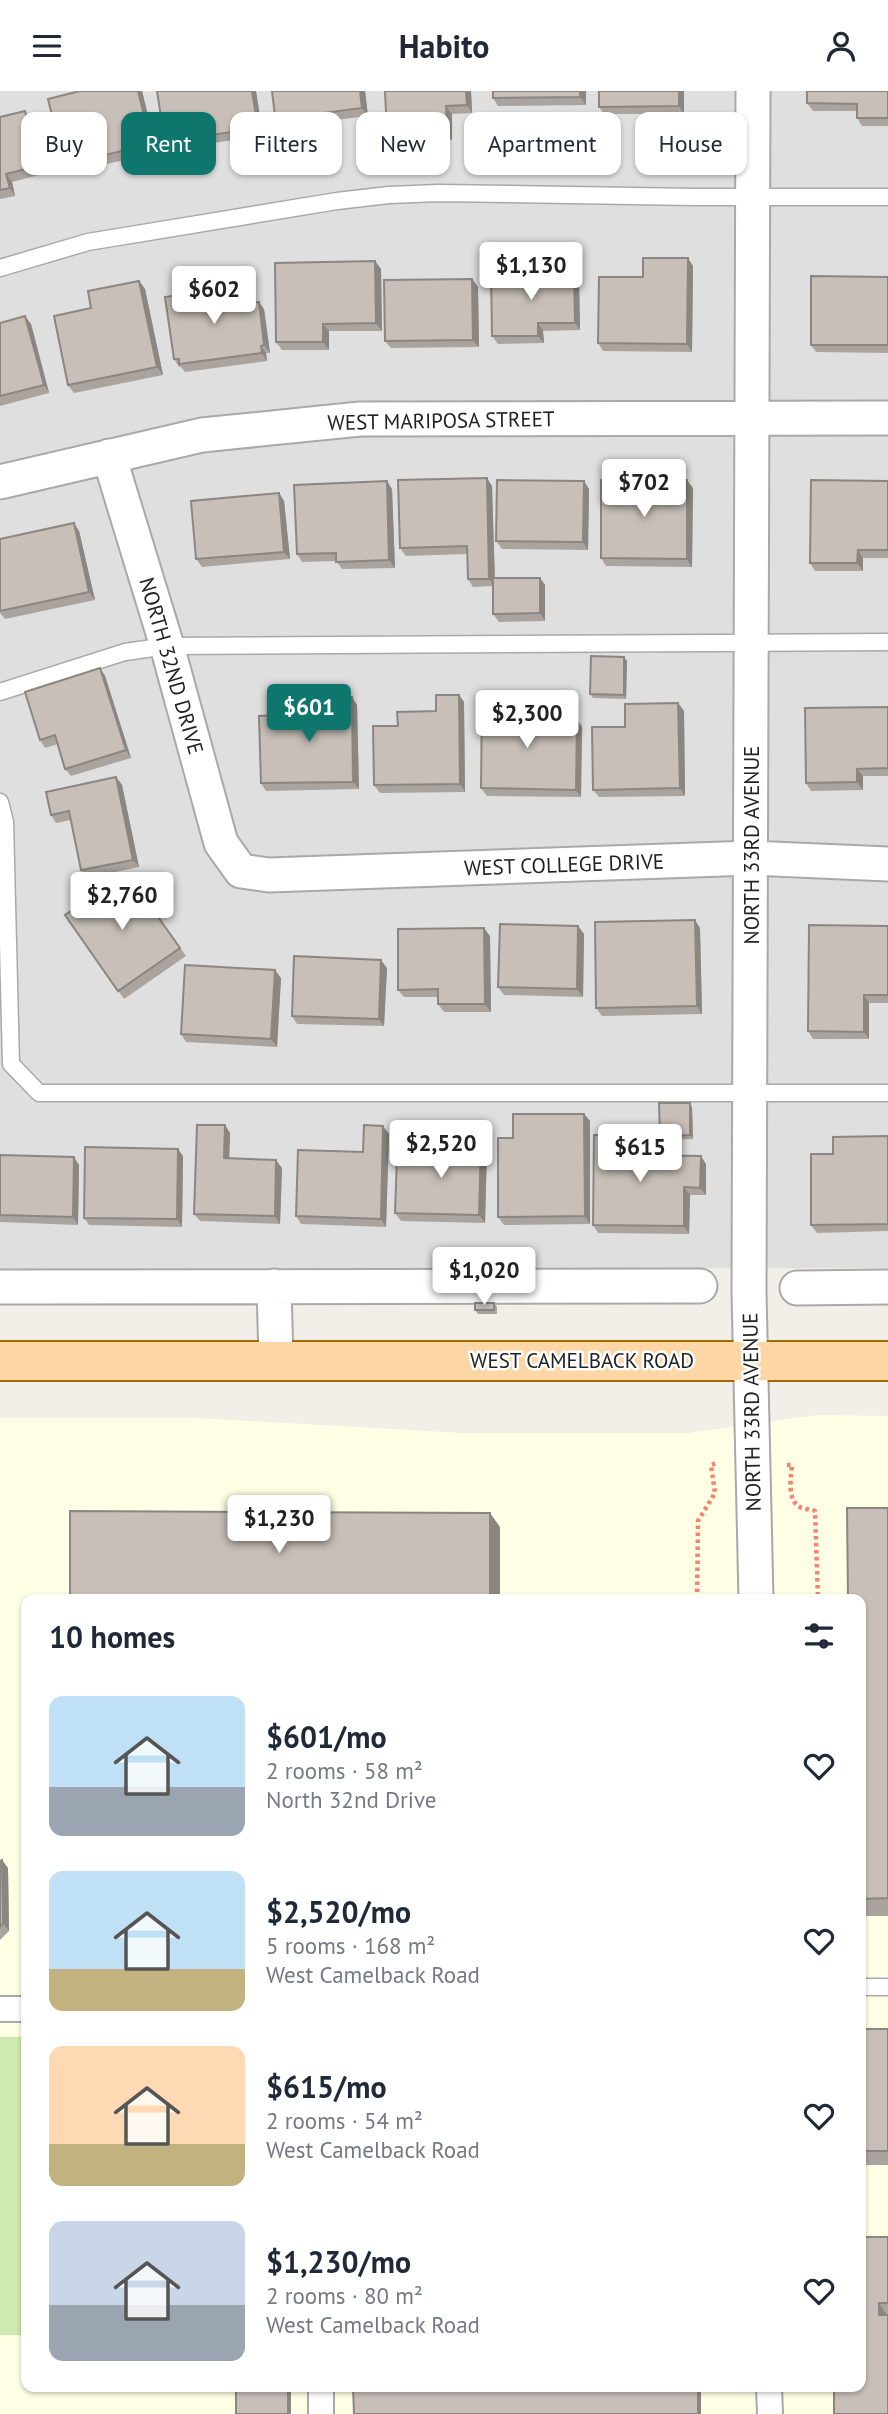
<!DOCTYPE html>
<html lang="en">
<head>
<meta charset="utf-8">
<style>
  :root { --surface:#fff; --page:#f2f2f3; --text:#1f2937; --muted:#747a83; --accent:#0f766e }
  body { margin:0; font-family:"PT Sans",sans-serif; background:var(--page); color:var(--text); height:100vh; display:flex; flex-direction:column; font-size:26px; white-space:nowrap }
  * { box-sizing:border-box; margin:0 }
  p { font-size:23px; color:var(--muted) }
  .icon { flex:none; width:38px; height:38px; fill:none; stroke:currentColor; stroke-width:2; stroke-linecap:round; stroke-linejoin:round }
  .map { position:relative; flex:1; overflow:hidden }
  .sheet { position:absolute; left:21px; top:1503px; width:845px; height:798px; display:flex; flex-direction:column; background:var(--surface); border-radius:14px; box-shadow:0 2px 5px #0004 }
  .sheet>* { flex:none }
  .top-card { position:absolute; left:21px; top:21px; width:847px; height:63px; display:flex; gap:14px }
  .price { position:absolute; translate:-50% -60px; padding:0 16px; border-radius:7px; background:#fff; color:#222; font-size:23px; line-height:46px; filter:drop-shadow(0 2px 4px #0008) }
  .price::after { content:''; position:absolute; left:50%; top:42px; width:21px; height:16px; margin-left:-10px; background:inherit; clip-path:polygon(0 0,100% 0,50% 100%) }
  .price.selected { background:var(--accent); color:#fff }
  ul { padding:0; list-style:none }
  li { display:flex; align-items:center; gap:21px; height:175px; padding:0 28px }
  li span { display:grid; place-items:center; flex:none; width:196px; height:140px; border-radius:14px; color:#555 }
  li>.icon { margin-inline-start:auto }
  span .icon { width:84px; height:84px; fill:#fffc; stroke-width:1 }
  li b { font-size:30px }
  h2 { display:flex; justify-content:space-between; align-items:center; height:84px; padding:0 28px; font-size:30px }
  .pill { padding:0 24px; border-radius:14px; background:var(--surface); box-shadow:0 2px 5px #0004; font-size:24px; line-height:63px }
  .pill.selected { background:var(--accent); color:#fff }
  header { display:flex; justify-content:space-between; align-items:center; height:91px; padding:0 28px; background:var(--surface); font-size:32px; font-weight:700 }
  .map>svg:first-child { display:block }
  .residential { fill:#e0dfdf }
  .education { fill:#ffffe5; fill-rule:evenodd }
  .grass { fill:#cdebb0 }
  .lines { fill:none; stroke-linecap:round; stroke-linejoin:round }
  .service-casing { stroke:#a9a9a9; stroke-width:19 }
  .pedestrian-casing { stroke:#a9a9a9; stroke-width:28 }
  .minor-casing { stroke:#a9a9a9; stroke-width:37 }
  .primary-casing { stroke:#a06b00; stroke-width:42 }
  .path { stroke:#fa8072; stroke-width:4.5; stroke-dasharray:3.5 3.5; stroke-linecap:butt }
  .service { stroke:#fff; stroke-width:16 }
  .pedestrian { stroke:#fff; stroke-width:24 }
  .minor { stroke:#fff; stroke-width:33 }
  .primary { stroke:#fcd6a4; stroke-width:38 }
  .wall { fill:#aba49e }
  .shaded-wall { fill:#8b8681 }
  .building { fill:#c7bfb8; stroke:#8b8681; stroke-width:2 }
  .labels { text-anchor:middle; stroke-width:5; stroke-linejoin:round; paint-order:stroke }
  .street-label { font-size:21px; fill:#222; stroke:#fff }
</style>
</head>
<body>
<header><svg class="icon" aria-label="menu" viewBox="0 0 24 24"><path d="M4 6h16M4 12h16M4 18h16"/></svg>Habito<svg class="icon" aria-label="person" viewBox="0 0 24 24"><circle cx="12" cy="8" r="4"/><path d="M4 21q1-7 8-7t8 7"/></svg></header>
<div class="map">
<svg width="888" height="2323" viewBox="0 0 888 2323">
  <rect width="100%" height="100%" fill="#f2efe9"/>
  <path class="residential" d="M0,0H888V1177L0,1178Z"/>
  <path class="education" d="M817,1324L888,1325V2323H0V1327H194L462,1342H688ZM26,1508H861V2296H26Z"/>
  <path class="grass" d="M0,1946H26V2244H0Z"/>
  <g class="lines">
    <g class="service-casing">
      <path id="service" d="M0,177L88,151L337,110L389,104L438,102L695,106H888
        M0,601L125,561L167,555L888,551
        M0,711L5,731L11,973L39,1002H888
        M861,1896H888"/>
    </g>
    <g class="pedestrian-casing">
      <path id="pedestrian" d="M0,1918H26
        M321,2296V2323
        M769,2296L770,2323"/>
    </g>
    <g class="minor-casing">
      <path id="minor" d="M753,0L749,1201L756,1508
        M109,365L167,555L221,752L241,780L269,784L752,767L888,773
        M0,391L202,344L360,328L888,327
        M274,1195L276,1270
        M0,1196L700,1195
        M797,1197L888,1196"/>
    </g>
    <g class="primary-casing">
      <path id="primary" d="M0,1270H888"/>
    </g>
    <path class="path" d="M787,1374H792C791,1385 787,1407 798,1415C802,1418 810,1418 815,1420L818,1508
      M697,1508L698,1430L715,1402L711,1374L717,1372"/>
    <use href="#service" class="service"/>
    <use href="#pedestrian" class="pedestrian"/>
    <use href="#minor" class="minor"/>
    <use href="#primary" class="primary"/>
  </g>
  <path class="wall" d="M142,0L157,61L70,82L64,74Z
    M256,0L263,45L170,58L165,51Z
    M272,0H365L368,25L328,30L329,44L282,49L277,42Z
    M471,0L472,22L452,23V49L392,51L387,43Z
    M586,0V14L498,15L493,7Z
    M684,0V23H604L599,16Z
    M888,0V35H862L857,27V20H813L807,12Z
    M25,20L30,28L43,83L12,91L15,105L0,108V26Z
    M375,170L381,178L382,240H329V259H282L276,251Z
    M693,175L692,261L603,260L598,252L643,186Z
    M574,181L579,188L580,239L543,240L544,252L498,253L492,245Z
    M888,186V262L816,261L811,254Z
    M472,188L478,196L479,256L391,257L385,250Z
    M139,190L145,198L163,284L74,302L68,294Z
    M246,203L247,212L264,218L270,262H266L267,270L185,281L181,276H179L174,268Z
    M0,232L31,233L49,302L0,315Z
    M888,390V467H863V480H815L810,472Z
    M492,395L495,487H540L545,494V530L499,531L493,523V495L473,496L468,488L467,463L406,465L400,457Z
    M693,397L692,476L606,475L601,467Z
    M392,398L395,477L342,478L336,470L302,471L297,463Z
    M589,398L588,459L502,458L496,450Z
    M279,402L284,410L290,468L202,476L196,468Z
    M79,440L95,509L5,528L0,522V448Z
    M624,566L627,570L626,608L593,607L590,603Z
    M100,577L105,585L131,667L71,685L65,678L58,653L45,657L40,649Z
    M459,604L464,611L465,701L380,702L374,694L398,635L436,620Z
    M352,606L357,614L359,698L266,700L261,692L306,623Z
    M510,609L516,616V627L582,636L581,706L487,705L481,697Z
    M678,612L684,620L685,705L599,706L593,699L625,636Z
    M888,616V685H863V699L811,700L806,692Z
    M116,686L122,694L139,776L87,787L81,779L71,729L56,732L51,724Z
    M127,782L186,865L124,908L65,824Z
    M578,835L584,843L583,906L504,904L498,896Z
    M888,835V912H869V948H813L808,940Z
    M700,837L702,923L602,925L596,917Z
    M490,845L491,921H444L438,913V906H404L398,899Z
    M387,877L384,935L297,933L292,925Z
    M281,887L277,956L186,951L181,943Z
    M692,1016L693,1048L662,1049L660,1045Z
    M584,1023L590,1030V1133L504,1134L498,1126L513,1047Z
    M225,1034L230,1042L229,1067L282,1077L280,1133L200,1130L194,1123Z
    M389,1043L386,1136L301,1133L296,1125Z
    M888,1045V1140L817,1142L811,1134L833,1063Z
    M647,1052V1064L706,1073V1104H690L689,1143L598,1142L593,1134Z
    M487,1058L485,1132L401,1130L395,1122L434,1066Z
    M0,1064L79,1074L78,1134L0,1131Z
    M183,1065L182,1136L89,1134L84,1127Z
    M494,1212L497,1216V1223H478L475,1219Z
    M888,1417V1825H863L861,1823V1808Z
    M0,1770L8,1777L9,1840L0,1849Z
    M861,1938H888V2074H861Z
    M888,2146V2323L834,2296Z"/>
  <path class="shaded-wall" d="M138,0H142L157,61L151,53Z
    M252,0H256L263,45L258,37Z
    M360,0H365L368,25L362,17Z
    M466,0H471L472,22L467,14Z
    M580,0H586V14L580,6Z
    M679,0H684V23L679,15Z
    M446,15L452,23V49L447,42Z
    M25,20L30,28L43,83L38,75Z
    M323,22L328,30L329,44L324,36Z
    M6,83L12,91L15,105L10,97Z
    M688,167L693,175L692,261L687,253Z
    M375,170L381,178L382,240L376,232Z
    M574,181L579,188L580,239L575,232Z
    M472,188L478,196L479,256L473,249Z
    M139,190L145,198L163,284L157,276Z
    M240,195L246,203L248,221L243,213Z
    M259,211L264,218L270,262L264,254Z
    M25,225L31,233L49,302L44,294Z
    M538,232L543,240L544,252L538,245Z
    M323,233L329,240V259L323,251Z
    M261,255L266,262L267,270L262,262Z
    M487,387L492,395L495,495L489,488Z
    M687,389L693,397L692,476L687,468Z
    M387,390L392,398L395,477L389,469Z
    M584,390L589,398L588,459L583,451Z
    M279,402L284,410L290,468L284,461Z
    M74,432L79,440L95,509L89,501Z
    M858,459L863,467V480L857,472Z
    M540,487L545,494V530L540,522Z
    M624,566L627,570L626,608L624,604Z
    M100,577L105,585L131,667L126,659Z
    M459,604L464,611L465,701L460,693Z
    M352,606L357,614L359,698L353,691Z
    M510,609L516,616V635L510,627Z
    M678,612L684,620L685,705L680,697Z
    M577,628L582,636L581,706L576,699Z
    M857,678L863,685V699L857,691Z
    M116,686L122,694L139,776L133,769Z
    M695,829L700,837L702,923L697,915Z
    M578,835L584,843L583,906L577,898Z
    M484,837L490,845L491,921L485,913Z
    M381,869L387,877L384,935L379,928Z
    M275,879L281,887L277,956L271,948Z
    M864,904L869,912V948L864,941Z
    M690,1012L692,1016L693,1048L690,1044Z
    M584,1023L590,1030V1133L585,1125Z
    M225,1034L230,1042L229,1075L224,1067Z
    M383,1035L389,1043L386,1136L381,1128Z
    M641,1045L647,1052L646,1072L641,1064Z
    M481,1050L487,1058L485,1132L479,1124Z
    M178,1058L183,1065L182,1136L177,1128Z
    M701,1065L706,1073V1104L700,1097Z
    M74,1066L79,1074L78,1134L73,1126Z
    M276,1069L282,1077L280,1133L275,1125Z
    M684,1096L690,1104L689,1143L684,1135Z
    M490,1422L500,1436V1508H490Z
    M2,1769L8,1777L9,1840L3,1832Z
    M879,2212L888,2226L879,2224Z
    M288,2296H291V2323H288Z
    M698,2296H701V2323H698Z"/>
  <path class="building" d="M80,0H138L151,53L64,74L48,8Z
    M157,0H252L258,37L165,51Z
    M272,0H360L362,17L323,22L324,36L277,42Z
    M385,0H466L467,14L446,15L447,42L387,43Z
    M493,0H580V6L493,7Z
    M599,0H679V15L599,16Z
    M807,0H888V27H857V13L807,12Z
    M25,20L38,75L6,83L10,97L0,99V26Z
    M643,167H688L687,253L598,252L599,186H643Z
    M375,170L376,232L323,233V251H276L275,172Z
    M574,181L575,232H538V245H492L491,182Z
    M811,185L888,186V254H811Z
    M472,188L473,249L385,250L384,189Z
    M139,190L157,276L68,294L54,225L91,217L88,200Z
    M240,195L243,213L259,211L264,254L261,255L262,262L179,273V268H174L165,206Z
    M25,225L44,294L0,305V232Z
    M487,387L489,488H468L467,455L400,457L398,389Z
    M497,389L584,390L583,451L496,450Z
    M601,389H687V468L601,467Z
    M811,389L888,390V459H858L857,472H810Z
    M387,390L389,469L336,471V462L297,463L294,394Z
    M279,402L284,461L196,468L191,410Z
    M74,432L89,501L0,520V448Z
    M493,487H540V522L493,523Z
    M591,565L624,566V604L590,603Z
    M100,577L126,659L65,678L55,644L40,649L25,601Z
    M436,604H459L460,693L374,694L373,635H398L397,621L436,620Z
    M352,606L353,691L261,692L259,625L306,623L305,607Z
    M482,608L510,609V627L577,628L576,699L481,697Z
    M678,612L680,697L593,699L592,636H625V613Z
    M888,616V677L857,678V691L806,692L805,617Z
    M116,686L133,769L81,779L69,720L51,724L46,701Z
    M127,782L180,857L118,900L65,824Z
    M695,829L697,915L596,917L595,831Z
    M500,833L578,835L577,898L498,896Z
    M809,834L888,835V904H864V941L808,940Z
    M484,837L485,913H438V898L398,899V838Z
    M294,865L381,869L379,928L292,925Z
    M185,874L275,879L271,948L181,943Z
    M659,1012H690V1044L660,1045Z
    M513,1023H584L585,1125L498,1126V1047H513Z
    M197,1034H225L224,1067L276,1069L275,1125L194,1123Z
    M364,1034L383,1035L381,1128L296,1125L298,1059L363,1061Z
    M594,1044L641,1045V1064L701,1065L700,1097L684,1096V1135L593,1134Z
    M888,1045V1133L811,1134V1063H833V1046Z
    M435,1049L481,1050L479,1124L395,1122L397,1065L434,1066Z
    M85,1056L178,1058L177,1128L84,1127Z
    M0,1064L74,1066L73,1126L0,1124Z
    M475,1212H494V1219H475Z
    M847,1417H888V1807L861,1808V1508H848Z
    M70,1420L490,1422V1508H70Z
    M2,1769L3,1832L0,1836V1770Z
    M861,1938H888V2060H861Z
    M861,2146H888V2212H879V2224H888V2323H834V2296H861Z
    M236,2296H288V2323H236Z
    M353,2296H698V2323H354Z"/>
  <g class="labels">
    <g class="street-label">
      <text transform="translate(441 330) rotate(-1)" y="7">WEST MARIPOSA STREET</text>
      <text transform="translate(171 575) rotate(74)" y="7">NORTH 32ND DRIVE</text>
      <text transform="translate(752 754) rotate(-90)" y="7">NORTH 33RD AVENUE</text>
      <text transform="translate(564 774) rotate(-2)" y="7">WEST COLLEGE DRIVE</text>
      <text x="582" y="1277">WEST CAMELBACK ROAD</text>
      <text transform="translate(752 1321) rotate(-91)" y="7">NORTH 33RD AVENUE</text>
    </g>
  </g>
</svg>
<b class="price" style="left:531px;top:211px">$1,130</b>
<b class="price" style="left:214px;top:235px">$602</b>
<b class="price" style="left:644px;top:428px">$702</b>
<b class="price selected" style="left:309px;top:653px">$601</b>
<b class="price" style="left:527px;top:659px">$2,300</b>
<b class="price" style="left:122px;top:841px">$2,760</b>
<b class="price" style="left:441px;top:1089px">$2,520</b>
<b class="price" style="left:640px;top:1093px">$615</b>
<b class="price" style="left:484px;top:1216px">$1,020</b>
<b class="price" style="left:279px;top:1464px">$1,230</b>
<div class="top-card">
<a class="pill">Buy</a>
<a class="pill selected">Rent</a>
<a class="pill">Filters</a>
<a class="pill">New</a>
<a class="pill">Apartment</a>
<a class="pill">House</a>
</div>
<section class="sheet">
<h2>10 homes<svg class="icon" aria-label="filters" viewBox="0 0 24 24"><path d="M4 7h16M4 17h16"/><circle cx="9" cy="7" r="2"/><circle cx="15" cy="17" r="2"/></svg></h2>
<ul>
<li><span style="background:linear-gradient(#bfe0f5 65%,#9aa5b1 0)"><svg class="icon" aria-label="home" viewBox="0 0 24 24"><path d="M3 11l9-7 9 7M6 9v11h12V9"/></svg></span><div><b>$601/mo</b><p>2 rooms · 58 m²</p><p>North 32nd Drive</p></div><svg class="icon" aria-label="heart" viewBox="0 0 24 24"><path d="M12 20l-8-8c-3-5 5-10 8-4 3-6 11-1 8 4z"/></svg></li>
<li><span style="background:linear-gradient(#bfe0f5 70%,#c2b280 0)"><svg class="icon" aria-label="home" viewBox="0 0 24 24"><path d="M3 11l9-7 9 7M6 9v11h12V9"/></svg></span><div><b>$2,520/mo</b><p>5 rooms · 168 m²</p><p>West Camelback Road</p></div><svg class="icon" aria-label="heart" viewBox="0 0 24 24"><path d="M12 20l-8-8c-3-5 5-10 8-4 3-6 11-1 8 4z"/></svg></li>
<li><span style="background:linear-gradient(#ffd9b3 70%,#c2b280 0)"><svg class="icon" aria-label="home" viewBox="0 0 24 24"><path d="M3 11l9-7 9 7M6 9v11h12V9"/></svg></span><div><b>$615/mo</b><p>2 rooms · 54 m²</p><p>West Camelback Road</p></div><svg class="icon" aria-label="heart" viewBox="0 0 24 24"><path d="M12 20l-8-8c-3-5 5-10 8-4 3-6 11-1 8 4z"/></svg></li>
<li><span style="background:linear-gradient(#c9d6e8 60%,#9aa5b1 0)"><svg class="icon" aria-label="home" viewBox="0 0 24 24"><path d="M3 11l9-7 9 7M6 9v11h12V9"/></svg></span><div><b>$1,230/mo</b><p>2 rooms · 80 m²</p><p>West Camelback Road</p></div><svg class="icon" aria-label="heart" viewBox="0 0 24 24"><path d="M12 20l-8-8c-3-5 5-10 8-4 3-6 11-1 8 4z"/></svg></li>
</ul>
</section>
</div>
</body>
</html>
